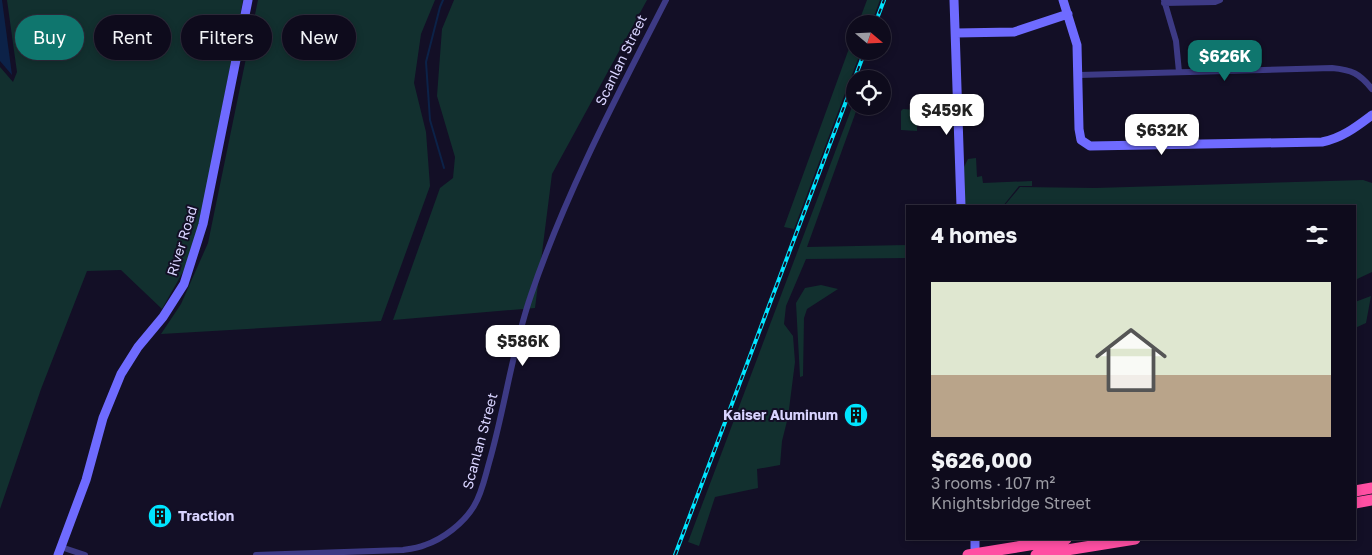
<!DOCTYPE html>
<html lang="en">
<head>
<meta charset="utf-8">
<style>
  :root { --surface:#0e0b1c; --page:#171425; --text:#f1f3f6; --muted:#9b9ba3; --line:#2e2b3b; --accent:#0f766e }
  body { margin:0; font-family:"Golos Text",sans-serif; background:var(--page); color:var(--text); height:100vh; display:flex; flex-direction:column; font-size:19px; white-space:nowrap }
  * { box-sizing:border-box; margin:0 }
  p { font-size:16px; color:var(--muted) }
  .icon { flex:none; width:28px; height:28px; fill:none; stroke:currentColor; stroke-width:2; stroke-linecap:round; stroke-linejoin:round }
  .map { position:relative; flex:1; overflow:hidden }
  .sheet { position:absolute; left:906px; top:205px; width:450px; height:335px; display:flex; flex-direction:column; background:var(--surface); border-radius:0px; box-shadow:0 2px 8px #0003,0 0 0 1px var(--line) }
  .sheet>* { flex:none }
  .hud { position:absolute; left:15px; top:15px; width:475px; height:45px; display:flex; gap:10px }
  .needle { width:32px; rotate:109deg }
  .fabs { position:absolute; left:846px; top:15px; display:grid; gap:10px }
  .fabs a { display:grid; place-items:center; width:45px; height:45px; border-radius:50%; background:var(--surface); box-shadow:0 2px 8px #0003,0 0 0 1px var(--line); font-size:25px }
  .price { position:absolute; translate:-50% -42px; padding:0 11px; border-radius:10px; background:#fff; color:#222; font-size:16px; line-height:32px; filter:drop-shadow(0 1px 2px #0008) }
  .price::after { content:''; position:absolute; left:50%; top:30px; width:15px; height:11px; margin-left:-8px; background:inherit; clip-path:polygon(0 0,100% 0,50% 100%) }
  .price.selected { background:var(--accent); color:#fff }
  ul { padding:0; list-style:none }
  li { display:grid; align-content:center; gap:10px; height:265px; padding:0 25px }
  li+li { border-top:1px solid var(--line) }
  li span { display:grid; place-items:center; height:155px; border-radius:0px; color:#555 }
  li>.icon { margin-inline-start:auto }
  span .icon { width:90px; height:90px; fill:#fffc; stroke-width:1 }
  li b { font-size:21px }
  h2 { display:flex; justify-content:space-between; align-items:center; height:60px; padding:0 25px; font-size:21px }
  .pill { padding:0 18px; border-radius:22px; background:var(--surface); box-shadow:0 2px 8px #0003,0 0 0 1px var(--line); font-size:18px; line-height:45px }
  .pill.selected { background:var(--accent); color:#fff }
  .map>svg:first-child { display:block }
  .green { fill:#12302f }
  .water { fill:#0c2248 }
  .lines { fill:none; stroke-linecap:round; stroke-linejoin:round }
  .stream { stroke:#0c2248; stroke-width:2 }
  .street { stroke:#3d3a85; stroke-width:6 }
  .secondary { stroke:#6f6bff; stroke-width:9 }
  .highway { stroke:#ff4fa3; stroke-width:11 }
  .rail-casing { stroke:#00e5ff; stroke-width:4 }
  .rail { stroke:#130f26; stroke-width:2; stroke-dasharray:5.5; stroke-linecap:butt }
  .labels { text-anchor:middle; stroke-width:4; stroke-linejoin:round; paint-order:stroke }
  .street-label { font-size:14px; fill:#d9d4ff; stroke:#130f26 }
  .poi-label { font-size:14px; font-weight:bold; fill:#d9d4ff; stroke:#130f26; text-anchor:end }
</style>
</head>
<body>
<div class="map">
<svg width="1372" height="555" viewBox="0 0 1372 555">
  <rect width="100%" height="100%" fill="#130f26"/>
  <path class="green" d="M7,0H243L200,221L184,270L162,309L121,270L87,271L41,389L0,509V67L13,82L17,72Z
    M258,0H435L421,34L414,83L426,132L430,186L381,321L161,334L181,304L208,243Z
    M454,0H647L552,174L535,308L393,320L440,188L453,178L455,157L437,96L442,29Z
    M867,0H880L871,24H858Z
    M855,32V51H861L794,229L784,227Z
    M855,99V106H858L807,247L907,245V258L806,259L786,306L784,324L793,336L795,362L788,417L782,441L780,465L757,469L758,488L715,497L699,546L688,542Z
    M903,109L917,110V131L901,130V111Z
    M976,158L977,177L982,176L983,183L1032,181V186H1019L1003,206H965L964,167L968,159Z
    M1363,180L1372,183V272L1355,280V206H1004L1020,187L1095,188Z
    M821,285L838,289L807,309L804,318L803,376L800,377L796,303L805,288Z
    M1371,296L1366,323L1355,328V302Z"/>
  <path class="water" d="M0,0H2L12,75L0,61Z"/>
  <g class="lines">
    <path class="stream" d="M443,0L440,7L426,62L430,120L444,168"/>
    <path class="street" d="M1164,0L1176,41L1179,72
      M1164,3L1215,2L1220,0
      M1079,75L1332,68C1352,70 1359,73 1372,89
      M61,547L85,555
      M256,555L403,550C410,549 418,548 425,545C443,539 464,523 474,506C482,493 485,477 489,463C505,408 512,350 531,295C566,192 617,96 666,0"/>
    <path class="secondary" d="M954,0L961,206
      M1063,0L1077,45L1079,129L1081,140L1090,146L1322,142C1342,138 1356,127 1372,115
      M956,33L1014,32L1068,14
      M975,539V555
      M58,555L86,480L103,418L121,374L138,347L163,317L184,284L203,224L248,0"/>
    <path class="highway" d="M1355,491L1372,488
      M1355,503L1372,500
      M968,555L1066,539
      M1036,555L1135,539"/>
    <g class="rail-casing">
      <path id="rail" d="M875,24L884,0
        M675,555L865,51"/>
    </g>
    <use href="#rail" class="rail"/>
  </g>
  <defs>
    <g id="building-disc" transform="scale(1.25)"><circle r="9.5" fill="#00e5ff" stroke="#130f26"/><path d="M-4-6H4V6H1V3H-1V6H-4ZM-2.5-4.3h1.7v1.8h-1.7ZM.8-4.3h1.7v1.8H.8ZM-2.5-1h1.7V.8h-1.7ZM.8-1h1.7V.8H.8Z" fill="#111"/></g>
  </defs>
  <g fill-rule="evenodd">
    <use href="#building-disc" x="856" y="415"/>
    <use href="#building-disc" x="160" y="516"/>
  </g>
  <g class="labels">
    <g class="street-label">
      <text transform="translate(621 60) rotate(-64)" y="5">Scanlan Street</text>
      <text transform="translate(182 241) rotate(-73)" y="5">River Road</text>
      <text transform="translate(480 441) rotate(-75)" y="5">Scanlan Street</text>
    </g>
    <g class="poi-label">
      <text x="838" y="420">Kaiser Aluminum</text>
      <text x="178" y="521" text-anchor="start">Traction</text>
    </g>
  </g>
</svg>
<div class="fabs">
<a><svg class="needle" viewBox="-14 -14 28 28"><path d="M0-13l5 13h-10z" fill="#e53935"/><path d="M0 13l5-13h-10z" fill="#9b9ba3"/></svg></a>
<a><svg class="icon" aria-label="locate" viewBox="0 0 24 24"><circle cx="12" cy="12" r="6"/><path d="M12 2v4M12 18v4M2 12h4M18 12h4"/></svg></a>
</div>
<b class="price selected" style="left:1225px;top:82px">$626K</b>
<b class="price" style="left:947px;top:136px">$459K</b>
<b class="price" style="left:1162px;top:156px">$632K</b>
<b class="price" style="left:523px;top:367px">$586K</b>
<div class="hud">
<a class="pill selected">Buy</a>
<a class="pill">Rent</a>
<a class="pill">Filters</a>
<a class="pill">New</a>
</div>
<section class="sheet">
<h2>4 homes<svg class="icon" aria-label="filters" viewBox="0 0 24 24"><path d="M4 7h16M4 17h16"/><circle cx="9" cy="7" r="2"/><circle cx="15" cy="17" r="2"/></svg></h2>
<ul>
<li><span style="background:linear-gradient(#dfe7d0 60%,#b9a48a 0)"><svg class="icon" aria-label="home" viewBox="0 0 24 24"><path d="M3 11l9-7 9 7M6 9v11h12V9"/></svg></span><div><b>$626,000</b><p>3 rooms · 107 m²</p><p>Knightsbridge Street</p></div></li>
</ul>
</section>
</div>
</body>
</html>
